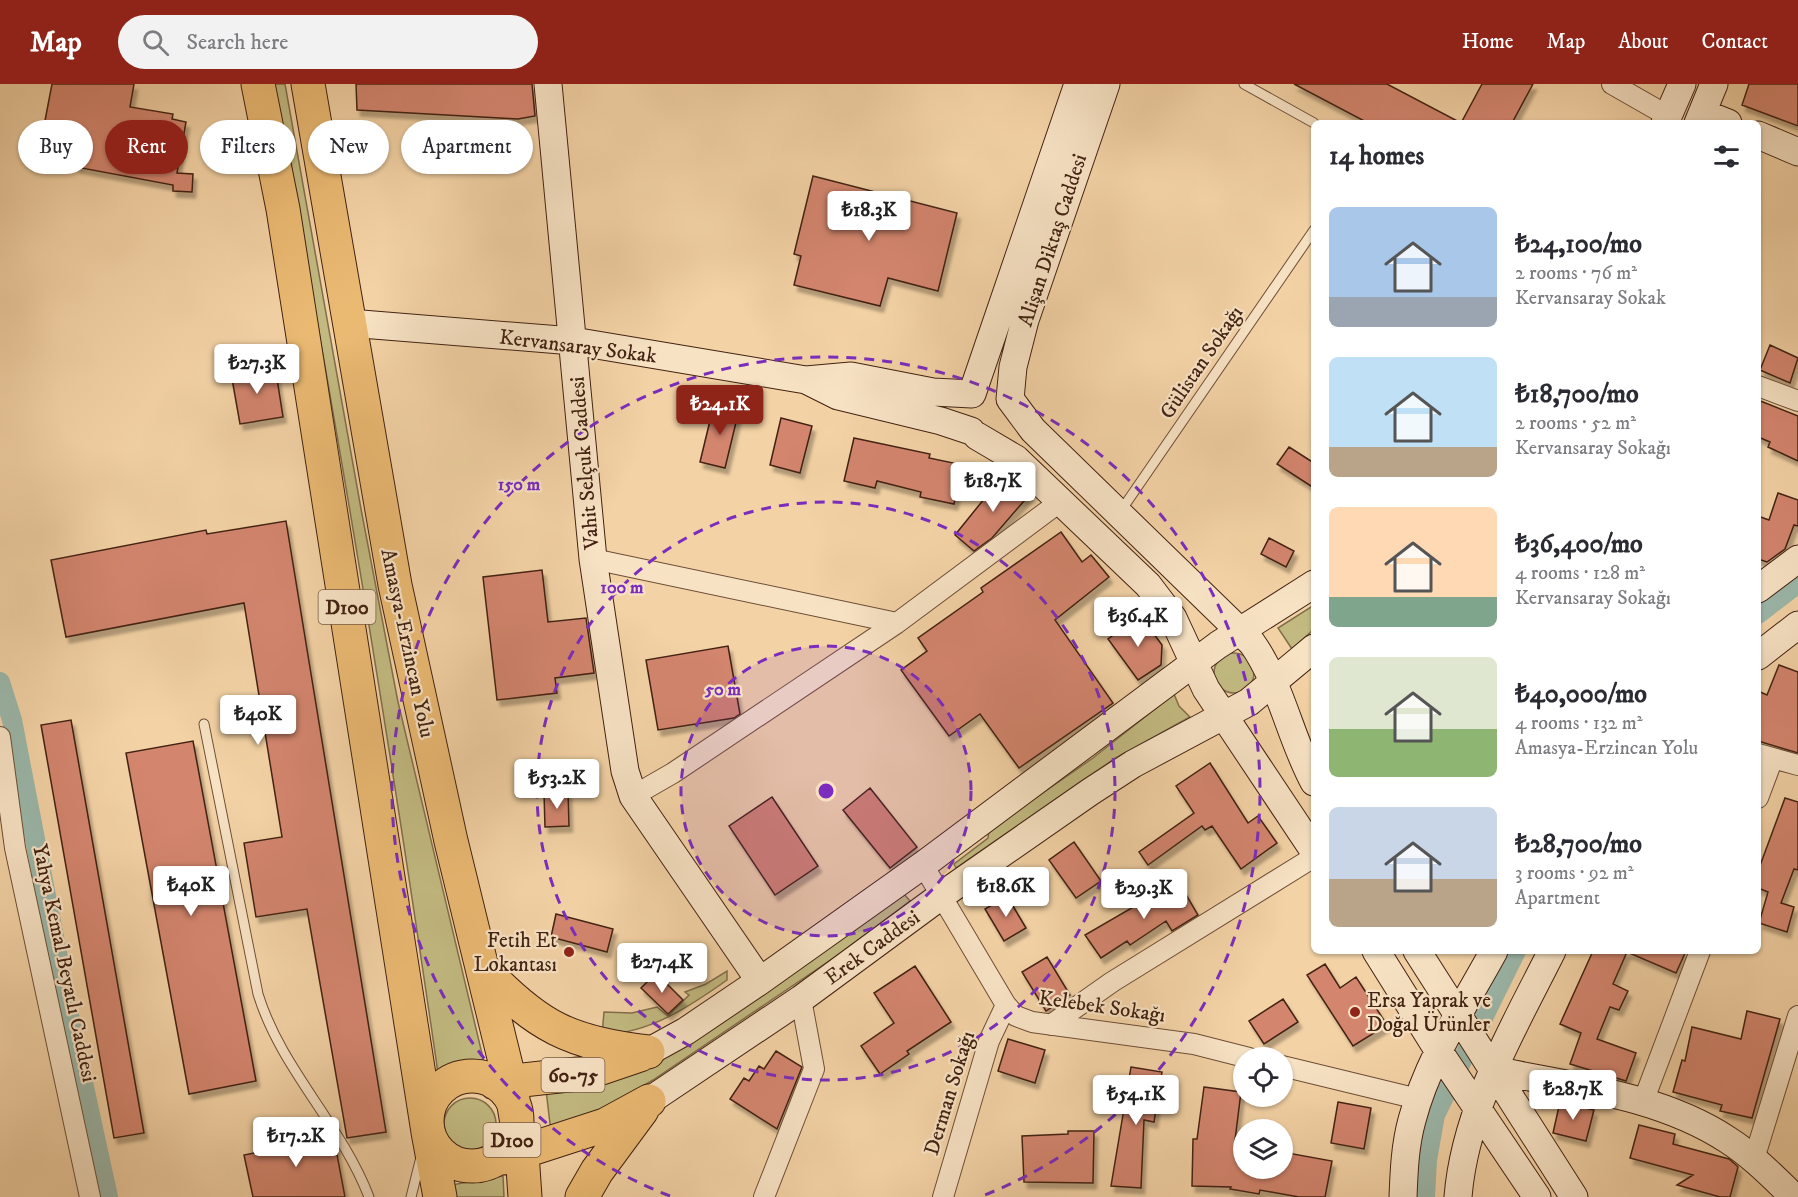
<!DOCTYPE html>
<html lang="en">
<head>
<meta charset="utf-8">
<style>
  :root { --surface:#fff; --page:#f2f2f3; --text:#2b2b33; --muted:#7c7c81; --accent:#8f2418 }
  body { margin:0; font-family:"IM FELL DW Pica",serif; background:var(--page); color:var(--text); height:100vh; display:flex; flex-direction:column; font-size:22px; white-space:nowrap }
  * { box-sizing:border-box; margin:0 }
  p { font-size:20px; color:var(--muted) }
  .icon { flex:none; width:33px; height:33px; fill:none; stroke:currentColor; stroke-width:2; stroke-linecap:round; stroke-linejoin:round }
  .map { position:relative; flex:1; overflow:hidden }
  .panel { position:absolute; left:1311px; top:36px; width:450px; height:834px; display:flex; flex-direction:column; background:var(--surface); border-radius:9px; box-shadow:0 2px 4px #0004 }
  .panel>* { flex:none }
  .guide { position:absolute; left:18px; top:36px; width:570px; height:54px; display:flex; gap:12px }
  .tools { position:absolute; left:1233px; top:963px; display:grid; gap:12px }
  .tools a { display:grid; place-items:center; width:60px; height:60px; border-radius:50%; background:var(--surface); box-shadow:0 2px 4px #0004; font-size:30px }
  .price { position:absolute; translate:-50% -51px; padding:0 14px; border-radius:6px; background:#fff; color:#222; font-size:20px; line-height:39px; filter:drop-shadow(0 2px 3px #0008) }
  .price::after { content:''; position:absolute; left:50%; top:36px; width:18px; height:14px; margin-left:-9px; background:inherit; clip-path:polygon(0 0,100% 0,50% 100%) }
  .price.active { background:var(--accent); color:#fff }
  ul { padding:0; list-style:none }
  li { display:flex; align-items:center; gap:18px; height:150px; padding:0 18px }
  li span { display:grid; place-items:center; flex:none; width:168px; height:120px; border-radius:9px; color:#555 }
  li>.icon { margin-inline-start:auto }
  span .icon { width:72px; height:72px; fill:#fffc; stroke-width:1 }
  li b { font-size:26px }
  h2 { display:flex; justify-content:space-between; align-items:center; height:72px; padding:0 18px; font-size:26px }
  .tag { padding:0 21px; border-radius:27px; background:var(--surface); box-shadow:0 2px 4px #0004; font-size:21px; line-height:54px }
  .tag.active { background:var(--accent); color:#fff }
  header { display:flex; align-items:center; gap:36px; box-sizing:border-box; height:84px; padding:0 30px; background:var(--accent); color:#fff }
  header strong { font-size:28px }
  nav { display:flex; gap:33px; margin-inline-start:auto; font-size:21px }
  .search { width:420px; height:54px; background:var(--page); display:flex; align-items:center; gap:15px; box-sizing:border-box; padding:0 21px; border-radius:33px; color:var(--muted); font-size:22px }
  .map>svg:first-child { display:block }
  .green { fill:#c2ba81; stroke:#826e4a; stroke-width:1.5 }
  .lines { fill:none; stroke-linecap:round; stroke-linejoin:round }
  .canal { stroke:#9bb7aa; stroke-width:20 }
  .building { fill:#d3856e; stroke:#422212; stroke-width:1.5; filter:url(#shadow) }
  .lane-casing { stroke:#6e4e37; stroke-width:11 }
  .street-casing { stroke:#6e4e37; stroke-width:22 }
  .secondary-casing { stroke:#422212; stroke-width:29 }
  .highway-casing { stroke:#422212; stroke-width:35 }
  .lane { stroke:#f7e2c4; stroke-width:9 }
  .street { stroke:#f7e2c4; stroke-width:20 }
  .secondary { stroke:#f7e2c4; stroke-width:27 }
  .highway { stroke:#eab972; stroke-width:33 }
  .ring { fill:none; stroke:#7b2cbf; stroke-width:3; stroke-dasharray:10 8 }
  .poi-dot { fill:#8f2418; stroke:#f7e2c4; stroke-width:2 }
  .labels { text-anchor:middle; stroke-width:4.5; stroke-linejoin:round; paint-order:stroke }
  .shield { fill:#f7e2c4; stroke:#785c47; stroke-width:1.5 }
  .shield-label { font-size:20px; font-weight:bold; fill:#422212 }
  .street-label { font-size:21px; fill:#422212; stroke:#f7e2c4 }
  .poi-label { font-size:21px; fill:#422212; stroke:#f7e2c4; text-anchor:end }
  .centre { fill:#7b2cbf; stroke:#f7e2c4; stroke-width:3 }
  .ring-label { font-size:18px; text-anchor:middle; font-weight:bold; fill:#7b2cbf; stroke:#f7e2c4; stroke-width:4.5; stroke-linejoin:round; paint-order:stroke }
</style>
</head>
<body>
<header>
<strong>Map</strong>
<div class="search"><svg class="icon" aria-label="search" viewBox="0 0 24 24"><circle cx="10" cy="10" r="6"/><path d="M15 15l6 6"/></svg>Search here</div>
<nav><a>Home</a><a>Map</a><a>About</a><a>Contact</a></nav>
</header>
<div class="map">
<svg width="1798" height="1113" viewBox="0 0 1798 1113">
  <defs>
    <filter id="shadow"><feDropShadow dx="3.5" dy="6" stdDeviation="1.5" flood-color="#0004"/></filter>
  </defs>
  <rect width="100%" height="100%" fill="#f3d2a5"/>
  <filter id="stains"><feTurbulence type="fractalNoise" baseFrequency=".00333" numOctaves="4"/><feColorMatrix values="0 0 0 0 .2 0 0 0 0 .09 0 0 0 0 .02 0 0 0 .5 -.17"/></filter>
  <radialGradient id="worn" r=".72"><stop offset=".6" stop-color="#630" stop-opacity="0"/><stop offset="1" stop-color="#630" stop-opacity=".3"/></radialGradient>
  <path class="green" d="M273,0H285L361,425L398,618L484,978L462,980L438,989C390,658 336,328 273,0Z
    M1314,521V545L1292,565L1278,544Z
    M1214 589a20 20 0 1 1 40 0a20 20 0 1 1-40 0Z
    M1174,610L1179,622L1190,633L1114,675L956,784L954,780L988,754L989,746L1093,674Z
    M904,810L910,817L841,869L653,996L616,1018L551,1048L546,1006L565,1004Z
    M727,887V896C689,923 650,949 602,951L604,928L632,929L657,923L668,932L689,911L685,908L706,900Z
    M444 1040a26 26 0 1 1 52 0a26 26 0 1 1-52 0Z
    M503,1092L504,1113H453L451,1101Z"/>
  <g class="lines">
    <path class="canal" d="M1758,530L1798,499
      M0,598L12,636L75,962L108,1113
      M1425,1113L1427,1076L1435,1031L1516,867"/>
  </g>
  <path class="building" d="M52,0H134L130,23L173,30L172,35L186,38L177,89L193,90L192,108L173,107V101L76,83L81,55L43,47Z
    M356,0H532L535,32L518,35L357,26Z
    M1294,0H1387L1461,39L1482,0H1533L1512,39H1368Z
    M1749,0H1798V42L1742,21Z
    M813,92L957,129L938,207L888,194L880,222L794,201L801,172L794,170Z
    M1770,261L1798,274L1790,299L1760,286Z
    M275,282L283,333L240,340L231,289Z
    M1758,316L1798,332V377L1768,363L1770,358L1758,353Z
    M714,320L739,326L725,384L700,378Z
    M781,334L812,342L800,389L770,381Z
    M854,354L930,370L929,374L963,381L954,420L920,413L921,408L877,397L875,404L844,397Z
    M1289,363L1314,379V404L1277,380Z
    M1005,389L1030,410L992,454L974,467L955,451Z
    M1778,409L1798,416V442L1794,441L1785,465L1767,478L1758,475V432L1769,436Z
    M286,437L386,1048L347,1054L307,825L256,833L244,759L282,753L244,519L66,553L51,476L206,446L207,450Z
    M1061,448L1082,478L1091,471L1109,493L1055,536L1113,619L1019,684L980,630L949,652L901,586L927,567L918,554L983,508L981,504Z
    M1269,454L1294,467L1286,483L1261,470Z
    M542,486L548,538L586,534L594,589L555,594L557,609L497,616L483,493Z
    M1140,531L1162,561L1161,581L1138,596L1108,555Z
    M728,562L740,630L734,634L658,646L646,576Z
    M1779,581L1798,588V669L1758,657V607L1767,611Z
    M71,636L144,1049L114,1054L41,641Z
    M193,657L256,997L189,1010L126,669Z
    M1210,679L1248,739L1258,732L1277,759L1241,785L1212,742L1205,746L1202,742L1148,781L1139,768L1194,729L1176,702Z
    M870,704L917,763L890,784L843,726Z
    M568,708L569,742L545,743L544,709Z
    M772,713L818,782L775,811L729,742Z
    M1785,714L1798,718V786L1794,785L1781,819L1794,823L1787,848L1759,839L1768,808L1758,804V787Z
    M1074,758L1101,797L1076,814L1049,776Z
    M1178,797L1198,831L1172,847L1166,837L1130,861L1127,857L1101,874L1085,851Z
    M1007,812L1026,844L1004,857L985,825Z
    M556,830L613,845L607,868L551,853Z
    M1593,867H1686L1676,889L1627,868L1613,900L1628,907L1619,926L1610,923L1597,955L1636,969L1626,997L1570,980L1581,949L1560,940Z
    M1047,873L1070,911L1046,927L1022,888Z
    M1325,880L1340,904L1356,893L1387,941L1353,962L1307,891Z
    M915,882L951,938L907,967L909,970L880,990L861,962L894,939L874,909Z
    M656,889L683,916L668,930L641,904Z
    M1283,915L1298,938L1264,960L1249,937Z
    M1747,927L1780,935L1752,1034L1720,1027L1722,1021L1673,1008L1682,976L1685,977L1692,943L1741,955Z
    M1008,955L1045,966L1035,999L998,987Z
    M776,967L802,983L777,1045L730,1015L744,994L749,997L759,982L764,985Z
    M1131,983L1162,988L1154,1038L1144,1036L1141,1104L1111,1102Z
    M1204,1003L1241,1008L1235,1056L1244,1058V1084H1285L1288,1069L1332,1077L1325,1113H1299L1260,1106L1259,1110L1230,1105L1231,1103L1192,1102L1193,1055H1197Z
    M1338,1018L1371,1024L1364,1065L1331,1059Z
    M1560,1018L1594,1026L1586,1057L1553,1049Z
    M1639,1041L1675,1050L1673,1060L1729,1075L1736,1081L1738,1083L1730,1113H1720L1677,1101L1693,1091L1630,1074Z
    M303,1042L306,1058L330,1053L335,1060L345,1113H253L244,1071L278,1064L274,1048Z
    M1068,1047H1094L1093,1099L1024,1098L1022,1052L1068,1050Z"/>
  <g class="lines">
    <g class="lane-casing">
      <path id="lane" d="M1244,0L1314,39
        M1120,428L1314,146
        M204,640L258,910C281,985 341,1040 369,1113
        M411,1113L421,1073"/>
    </g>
    <g class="street-casing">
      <path id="street" d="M1612,0L1668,32
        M1758,302L1798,317
        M593,475L897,539
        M0,653L15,764L90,1113
        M1758,670L1798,681
        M633,712L673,689L897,539L1061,417
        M1758,714L1773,674
        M923,781L1006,921L1016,932L1032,938L1194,960L1249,974
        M1051,941L1112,898L1314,773
        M1282,982L1418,1015
        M1643,1018L1700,867
        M1754,1075L1798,932
        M764,1113L814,985L801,915
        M943,1113L989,957L1006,921"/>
    </g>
    <g class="secondary-casing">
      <path id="secondary" d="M548,0L593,475L625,687L633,712L760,897
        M1106,0L1025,236L1013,283L1010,315L1033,346L1252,559C1281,600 1290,654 1314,698
        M1703,29L1728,39
        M1665,39L1682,0
        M1698,39L1714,0
        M1758,51L1798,68
        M349,239L573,257L806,296L838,312L941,337L971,347
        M806,296L851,292L933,308L972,310L1078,0
        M977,352L1016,375L1148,501L1173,534L1206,605L1314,767
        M1758,505L1798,475
        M1758,572L1798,541
        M1376,867L1438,966L1537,1113
        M1417,867L1574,1113
        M648,968L686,947L760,897L923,781L1218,561L1314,500
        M1493,986C1571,1002 1660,1011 1728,1056C1753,1072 1773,1093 1794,1113
        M649,1017L801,915L945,809L1090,708L1133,680L1249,618L1314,564
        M1403,1113C1404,1087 1405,1061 1412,1036C1428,975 1464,922 1494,867
        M1458,1113C1465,1025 1513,945 1552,867"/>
    </g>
    <g class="highway-casing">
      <path id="highway" d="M258,0L283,125L428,1048L440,1113
        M308,0L395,501L451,757L510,998L522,1069L525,1113
        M484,886C538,943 570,959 648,968
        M427 1037a45 45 0 1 1 90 0a45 45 0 1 1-90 0Z
        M495,999L587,989L640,971
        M503,1074L605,1041L649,1017
        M582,1113L597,1087L642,1026"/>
    </g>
    <use href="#lane" class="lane"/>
    <use href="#street" class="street"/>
    <use href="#secondary" class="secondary"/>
    <use href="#highway" class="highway"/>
  </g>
  <circle cx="826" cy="707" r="145" fill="#7b2cbf" fill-opacity=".12"/>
  <g class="ring">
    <circle cx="826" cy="707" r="145"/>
    <circle cx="826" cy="707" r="289"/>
    <path d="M670 1112A434 434 0 1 1 982 1112"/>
  </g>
  <g class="poi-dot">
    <circle cx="569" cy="868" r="6"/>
    <circle cx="1355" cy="928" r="6"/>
  </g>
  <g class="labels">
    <g class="shield">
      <rect x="318.5" y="506" width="57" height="34" rx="4.5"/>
      <rect x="541.5" y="974" width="63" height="34" rx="4.5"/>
      <rect x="483.5" y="1039" width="57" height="34" rx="4.5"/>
    </g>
    <g class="shield-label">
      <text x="347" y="530">D100</text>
      <text x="573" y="998">60-75</text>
      <text x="512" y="1063">D100</text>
    </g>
    <g class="street-label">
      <text transform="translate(1052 156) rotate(-72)" y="7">Alişan Diktaş Caddesi</text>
      <text transform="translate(578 262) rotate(7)" y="7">Kervansaray Sokak</text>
      <text transform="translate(1201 278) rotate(-56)" y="7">Gülistan Sokağı</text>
      <text transform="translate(584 379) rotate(-95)" y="7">Vahit Selçuk Caddesi</text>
      <text transform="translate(408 559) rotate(78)" y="7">Amasya-Erzincan Yolu</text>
      <text transform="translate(872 863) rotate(-36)" y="7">Erek Caddesi</text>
      <text transform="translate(65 879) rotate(78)" y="7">Yahya Kemal Beyatlı Caddesi</text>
      <text transform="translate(1102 922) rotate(8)" y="7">Kelebek Sokağı</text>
      <text transform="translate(949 1009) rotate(-73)" y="7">Derman Sokağı</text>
    </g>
    <g class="poi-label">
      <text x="557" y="863">Fetih Et<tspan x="557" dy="24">Lokantası</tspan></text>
      <text x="1367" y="923" text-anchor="start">Ersa Yaprak ve<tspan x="1367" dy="24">Doğal Ürünler</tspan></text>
    </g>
  </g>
  <circle cx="826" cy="707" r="9" class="centre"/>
  <g class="ring-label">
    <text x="519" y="406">150 m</text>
    <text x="622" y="509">100 m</text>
    <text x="723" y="611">50 m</text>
  </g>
  <rect width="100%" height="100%" filter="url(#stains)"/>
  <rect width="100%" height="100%" fill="url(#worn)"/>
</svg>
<div class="tools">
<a><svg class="icon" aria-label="locate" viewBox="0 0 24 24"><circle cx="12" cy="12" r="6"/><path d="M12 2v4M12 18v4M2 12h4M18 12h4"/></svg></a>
<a><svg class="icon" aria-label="layers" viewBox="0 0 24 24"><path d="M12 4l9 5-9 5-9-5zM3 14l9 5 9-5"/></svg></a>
</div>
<b class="price" style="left:869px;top:158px">₺18.3K</b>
<b class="price" style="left:257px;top:311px">₺27.3K</b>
<b class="price active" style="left:720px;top:352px">₺24.1K</b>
<b class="price" style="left:993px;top:429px">₺18.7K</b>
<b class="price" style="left:1138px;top:564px">₺36.4K</b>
<b class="price" style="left:258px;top:662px">₺40K</b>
<b class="price" style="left:557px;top:726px">₺53.2K</b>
<b class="price" style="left:191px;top:833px">₺40K</b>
<b class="price" style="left:1006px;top:834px">₺18.6K</b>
<b class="price" style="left:1144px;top:836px">₺29.3K</b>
<b class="price" style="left:662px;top:910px">₺27.4K</b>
<b class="price" style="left:1573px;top:1037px">₺28.7K</b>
<b class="price" style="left:1136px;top:1042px">₺54.1K</b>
<b class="price" style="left:296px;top:1084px">₺17.2K</b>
<div class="guide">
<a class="tag">Buy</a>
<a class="tag active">Rent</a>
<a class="tag">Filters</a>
<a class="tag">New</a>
<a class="tag">Apartment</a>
</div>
<section class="panel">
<h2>14 homes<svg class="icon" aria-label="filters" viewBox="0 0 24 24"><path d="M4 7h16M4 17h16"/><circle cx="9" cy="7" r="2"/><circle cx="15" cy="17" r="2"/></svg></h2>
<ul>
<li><span style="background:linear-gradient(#a9c7e8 75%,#9aa5b1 0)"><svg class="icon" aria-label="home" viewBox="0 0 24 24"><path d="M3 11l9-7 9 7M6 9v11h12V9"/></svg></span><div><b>₺24,100/mo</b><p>2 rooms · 76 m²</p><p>Kervansaray Sokak</p></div></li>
<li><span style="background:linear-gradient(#bfe0f5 75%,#b9a48a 0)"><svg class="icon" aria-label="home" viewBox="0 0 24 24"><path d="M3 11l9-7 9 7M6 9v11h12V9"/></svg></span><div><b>₺18,700/mo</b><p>2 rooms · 52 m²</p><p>Kervansaray Sokağı</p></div></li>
<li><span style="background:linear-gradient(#ffd9b3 75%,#7fa58c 0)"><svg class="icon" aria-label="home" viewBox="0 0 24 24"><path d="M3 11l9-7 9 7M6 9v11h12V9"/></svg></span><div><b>₺36,400/mo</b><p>4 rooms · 128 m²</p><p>Kervansaray Sokağı</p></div></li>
<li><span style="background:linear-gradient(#dfe7d0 60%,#8fb573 0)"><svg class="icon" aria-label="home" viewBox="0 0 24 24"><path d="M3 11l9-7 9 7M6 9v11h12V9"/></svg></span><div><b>₺40,000/mo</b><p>4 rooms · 132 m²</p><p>Amasya-Erzincan Yolu</p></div></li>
<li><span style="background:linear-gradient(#c9d6e8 60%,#b9a48a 0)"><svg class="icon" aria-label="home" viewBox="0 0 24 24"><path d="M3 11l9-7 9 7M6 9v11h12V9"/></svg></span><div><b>₺28,700/mo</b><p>3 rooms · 92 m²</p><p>Apartment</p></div></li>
</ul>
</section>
</div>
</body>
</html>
